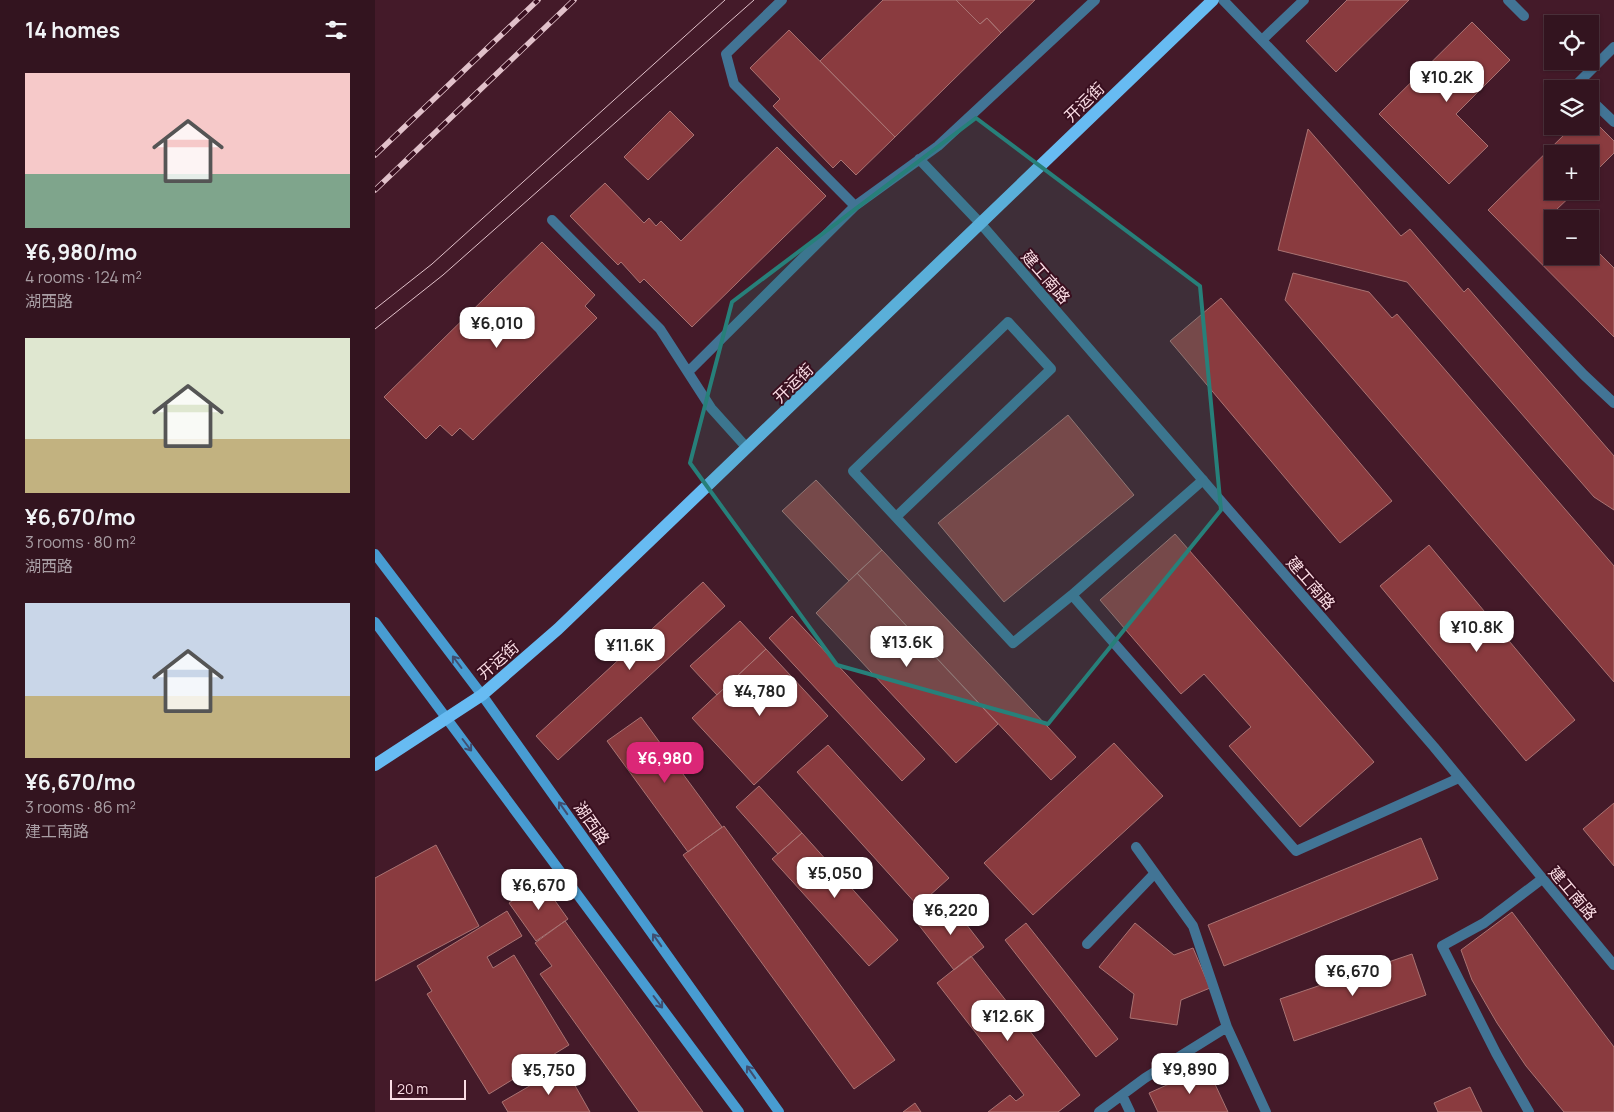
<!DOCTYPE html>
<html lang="en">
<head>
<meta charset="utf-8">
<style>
  :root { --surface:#33141f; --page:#3e212c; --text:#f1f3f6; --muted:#a99ea4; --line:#4e333d; --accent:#db2777 }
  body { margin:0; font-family:Manrope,"Noto Sans SC",sans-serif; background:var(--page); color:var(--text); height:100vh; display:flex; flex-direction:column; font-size:19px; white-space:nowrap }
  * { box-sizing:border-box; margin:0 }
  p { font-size:16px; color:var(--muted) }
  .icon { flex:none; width:28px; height:28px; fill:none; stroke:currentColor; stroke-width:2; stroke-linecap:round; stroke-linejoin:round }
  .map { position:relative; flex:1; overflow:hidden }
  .side { display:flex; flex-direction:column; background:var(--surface); width:375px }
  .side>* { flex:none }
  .buttons { position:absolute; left:1169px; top:15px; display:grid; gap:10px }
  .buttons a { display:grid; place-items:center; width:55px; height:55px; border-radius:0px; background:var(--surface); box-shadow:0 1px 4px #0004,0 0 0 1px var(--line); font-size:25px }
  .scale { position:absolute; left:15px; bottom:12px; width:76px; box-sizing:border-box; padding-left:5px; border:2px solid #fbdde5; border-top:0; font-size:14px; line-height:18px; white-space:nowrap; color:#fbdde5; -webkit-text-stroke:4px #390f1f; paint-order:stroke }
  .price { position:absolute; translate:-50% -42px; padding:0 11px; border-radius:10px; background:#fff; color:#222; font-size:16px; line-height:32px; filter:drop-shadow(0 1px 2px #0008) }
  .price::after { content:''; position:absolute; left:50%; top:30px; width:15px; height:11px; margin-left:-8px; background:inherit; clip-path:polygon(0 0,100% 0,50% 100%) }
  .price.on { background:var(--accent); color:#fff }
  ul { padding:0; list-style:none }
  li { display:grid; align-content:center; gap:10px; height:265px; padding:0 25px }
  li span { display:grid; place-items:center; height:155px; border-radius:0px; color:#555 }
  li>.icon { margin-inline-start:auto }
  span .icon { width:90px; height:90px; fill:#fffc; stroke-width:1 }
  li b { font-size:21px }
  h2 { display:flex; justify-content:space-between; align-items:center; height:60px; padding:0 25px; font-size:21px }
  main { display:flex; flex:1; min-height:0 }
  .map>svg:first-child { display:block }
  .building { fill:#8a3b3f; stroke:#a97373 }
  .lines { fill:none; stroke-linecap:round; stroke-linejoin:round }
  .service { stroke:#427495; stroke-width:10 }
  .minor { stroke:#427495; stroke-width:10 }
  .tertiary { stroke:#427495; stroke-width:10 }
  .secondary { stroke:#489cd2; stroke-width:10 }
  .primary { stroke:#67bbf2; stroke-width:12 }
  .tram { stroke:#e1c1ca; stroke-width:1 }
  .rail-casing { stroke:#e1c1ca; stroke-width:5.5 }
  .rail { stroke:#390f1f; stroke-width:4; stroke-dasharray:11; stroke-linecap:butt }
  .oneway { stroke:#404e70 }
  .marked { fill:#27807a; fill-opacity:0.2; stroke:#27807a; stroke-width:4; stroke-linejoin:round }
  .labels { text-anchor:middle; stroke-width:4; stroke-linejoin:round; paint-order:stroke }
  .street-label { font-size:16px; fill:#fbdde5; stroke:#390f1f }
</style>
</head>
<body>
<main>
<section class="side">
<h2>14 homes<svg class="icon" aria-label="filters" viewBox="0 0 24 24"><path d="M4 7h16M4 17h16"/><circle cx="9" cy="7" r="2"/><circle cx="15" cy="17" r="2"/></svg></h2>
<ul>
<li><span style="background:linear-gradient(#f6c9c9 65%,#7fa58c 0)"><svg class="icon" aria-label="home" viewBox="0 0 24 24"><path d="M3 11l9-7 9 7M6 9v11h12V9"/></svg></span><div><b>¥6,980/mo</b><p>4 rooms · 124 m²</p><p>湖西路</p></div></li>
<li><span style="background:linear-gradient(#dfe7d0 65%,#c2b280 0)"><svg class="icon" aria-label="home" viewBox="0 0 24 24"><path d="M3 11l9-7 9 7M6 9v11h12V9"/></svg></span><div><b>¥6,670/mo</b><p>3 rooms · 80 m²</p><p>湖西路</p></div></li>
<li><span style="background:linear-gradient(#c9d6e8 60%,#c2b280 0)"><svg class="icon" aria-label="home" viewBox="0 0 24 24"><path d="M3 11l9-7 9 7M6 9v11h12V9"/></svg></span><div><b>¥6,670/mo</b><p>3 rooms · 86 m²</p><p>建工南路</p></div></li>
</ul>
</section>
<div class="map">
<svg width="1239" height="1112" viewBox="0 0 1239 1112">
  <rect width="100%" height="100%" fill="#441a29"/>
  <path class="building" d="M508,0H581L605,24L612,18L626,33L520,137L445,61Z
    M581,0H660L626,33L612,18L605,24Z
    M972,0H1034L961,72L931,41Z
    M1097,22L1135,60L1081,114L1113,146L1074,184L1004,114Z
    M414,30L520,137L481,175L466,160L458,168L398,106L405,99L375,68Z
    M295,111L319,135L273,180L249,157Z
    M1215,117L1239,141V153L1215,177V154H1178V191H1201L1181,210L1190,219H1178V256H1215V244L1239,268V337L1113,210L1198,126H1215Z
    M933,129L1026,236L1035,229L1089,292L1093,288L1239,456V510L1219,497L1032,282L903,250Z
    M402,147L451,196L317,327L269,279L265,283L246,262L243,265L195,216L230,183L269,223L274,218L281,226L286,221L306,241Z
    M167,242L220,295L210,306L222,318L98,440L85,428L77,436L65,425L51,439L9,397Z
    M918,273L994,292L1017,318L1022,314L1239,566V682L910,300Z
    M846,298L1017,501L965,543L795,341Z
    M693,415L759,495L629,602L563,523Z
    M441,480L507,550L474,581L407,511Z
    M800,534L999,762L925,827L854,746L876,727L829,674L806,694L725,600Z
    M1054,545L1200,720L1151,761L1005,586Z
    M507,550L701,757L676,780L482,573Z
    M482,573L623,724L581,763L441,613Z
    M328,582L350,606L183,760L161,736Z
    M417,616L550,759L527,781L394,638Z
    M365,621L391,649L342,695L315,666Z
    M391,649L453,716L379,785L317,718Z
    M266,717L347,827L313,852L232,741Z
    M739,743L788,796L658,915L609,863Z
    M453,745L574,878L543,906L422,772Z
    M384,786L427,833L403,854L361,807Z
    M1239,803V866L1208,829Z
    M349,826L520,1060L479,1089L308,855Z
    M427,833L523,940L494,966L397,859Z
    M1046,838L1063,879L849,966L833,925Z
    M61,845L104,926L0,981V878Z
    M166,881L193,919L161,941L134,903Z
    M573,901L609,947L579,970L543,924Z
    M132,911L147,936L112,957L118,968L139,955L194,1045L114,1094L52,994L57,991L42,966Z
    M1137,912L1239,1047V1112H1189L1151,1066L1122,1023L1097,980L1086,950Z
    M190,921L328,1112H264L165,974L177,966L160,943Z
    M651,923L743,1039L721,1057L630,940Z
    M760,923L799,955L818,948L835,988L806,1000L802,1025L755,1018L759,994L724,967Z
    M1037,954L1051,995L919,1041L905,999Z
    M596,956L705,1095L683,1112H613L635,1095L641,1101L649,1095L562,983Z
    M189,1066L215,1112H133L127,1102Z
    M832,1067L853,1112H783L774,1093Z
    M1095,1087L1107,1112H1063L1059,1103Z
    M540,1103L546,1112H528Z"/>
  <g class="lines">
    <path class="service" d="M407,0L351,54L359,84L480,206
      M1133,0L1149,16
      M887,40L929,0
      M1204,89L1201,85L1239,47
      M1215,99L1239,122
      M544,159L606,224
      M177,220L285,329L336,408L372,448
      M313,372L480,206L563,146L720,0
      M521,517L676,369L633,322L478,471L638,643L697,595L921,851L1084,778
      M697,595L828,480
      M761,847L818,926L852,1027L891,1112
      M712,944L780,873
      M747,1095L755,1112
      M724,1112L770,1078L852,1027
      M1154,1112L1121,1053L1067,946L1109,923L1167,879"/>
    <path class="minor" d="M848,0L1209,375L1239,403"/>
    <path class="tertiary" d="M606,224L1059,747L1239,965"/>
    <path class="secondary" d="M0,554L107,695L404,1112
      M0,622L364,1112"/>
    <path class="primary" d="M0,765L107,695L183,629L838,0"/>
    <path class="tram" d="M0,309L57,264L350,0
      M0,329L68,275L379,0"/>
    <g class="rail-casing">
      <path id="rail" d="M0,155L163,0
        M0,190L199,0"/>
    </g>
    <use href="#rail" class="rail"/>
  </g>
  <defs><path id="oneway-shaft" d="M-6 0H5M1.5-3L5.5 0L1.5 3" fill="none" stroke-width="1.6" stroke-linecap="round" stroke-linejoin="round" transform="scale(1.25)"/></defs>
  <g class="oneway">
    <use href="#oneway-shaft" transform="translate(82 662) rotate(-127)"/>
    <use href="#oneway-shaft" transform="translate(92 745) rotate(53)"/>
    <use href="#oneway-shaft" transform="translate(188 808) rotate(-125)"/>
    <use href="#oneway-shaft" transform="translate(282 940) rotate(-125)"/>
    <use href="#oneway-shaft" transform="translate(283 1002) rotate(53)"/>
    <use href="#oneway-shaft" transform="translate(376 1072) rotate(-125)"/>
  </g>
  <path class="marked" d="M601,118L825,286L846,510L673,724L462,665L315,463L357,302Z"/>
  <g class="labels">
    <g class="street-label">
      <text transform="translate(709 102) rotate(-44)" y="6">开运街</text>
      <text transform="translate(671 277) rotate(49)" y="6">建工南路</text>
      <text transform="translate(418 383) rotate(-44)" y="6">开运街</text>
      <text transform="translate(936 583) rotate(49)" y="6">建工南路</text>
      <text transform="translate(123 660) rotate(-41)" y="6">开运街</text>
      <text transform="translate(217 823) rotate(55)" y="6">湖西路</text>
      <text transform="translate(1198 893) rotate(50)" y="6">建工南路</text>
    </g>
  </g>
</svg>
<div class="buttons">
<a><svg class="icon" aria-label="locate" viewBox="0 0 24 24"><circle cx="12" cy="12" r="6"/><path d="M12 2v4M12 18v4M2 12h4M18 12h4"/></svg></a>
<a><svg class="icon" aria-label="layers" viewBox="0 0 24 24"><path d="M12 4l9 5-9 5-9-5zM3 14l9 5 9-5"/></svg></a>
<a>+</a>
<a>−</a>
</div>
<div class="scale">20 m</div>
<b class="price" style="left:1072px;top:103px">¥10.2K</b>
<b class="price" style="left:122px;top:349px">¥6,010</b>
<b class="price" style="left:1102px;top:653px">¥10.8K</b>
<b class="price" style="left:532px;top:668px">¥13.6K</b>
<b class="price" style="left:255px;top:671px">¥11.6K</b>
<b class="price" style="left:385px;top:717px">¥4,780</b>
<b class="price on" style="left:290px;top:784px">¥6,980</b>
<b class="price" style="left:460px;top:899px">¥5,050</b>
<b class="price" style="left:164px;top:911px">¥6,670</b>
<b class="price" style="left:576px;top:936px">¥6,220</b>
<b class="price" style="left:978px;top:997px">¥6,670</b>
<b class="price" style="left:633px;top:1042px">¥12.6K</b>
<b class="price" style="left:815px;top:1095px">¥9,890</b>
<b class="price" style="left:174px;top:1096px">¥5,750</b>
</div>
</main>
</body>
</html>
